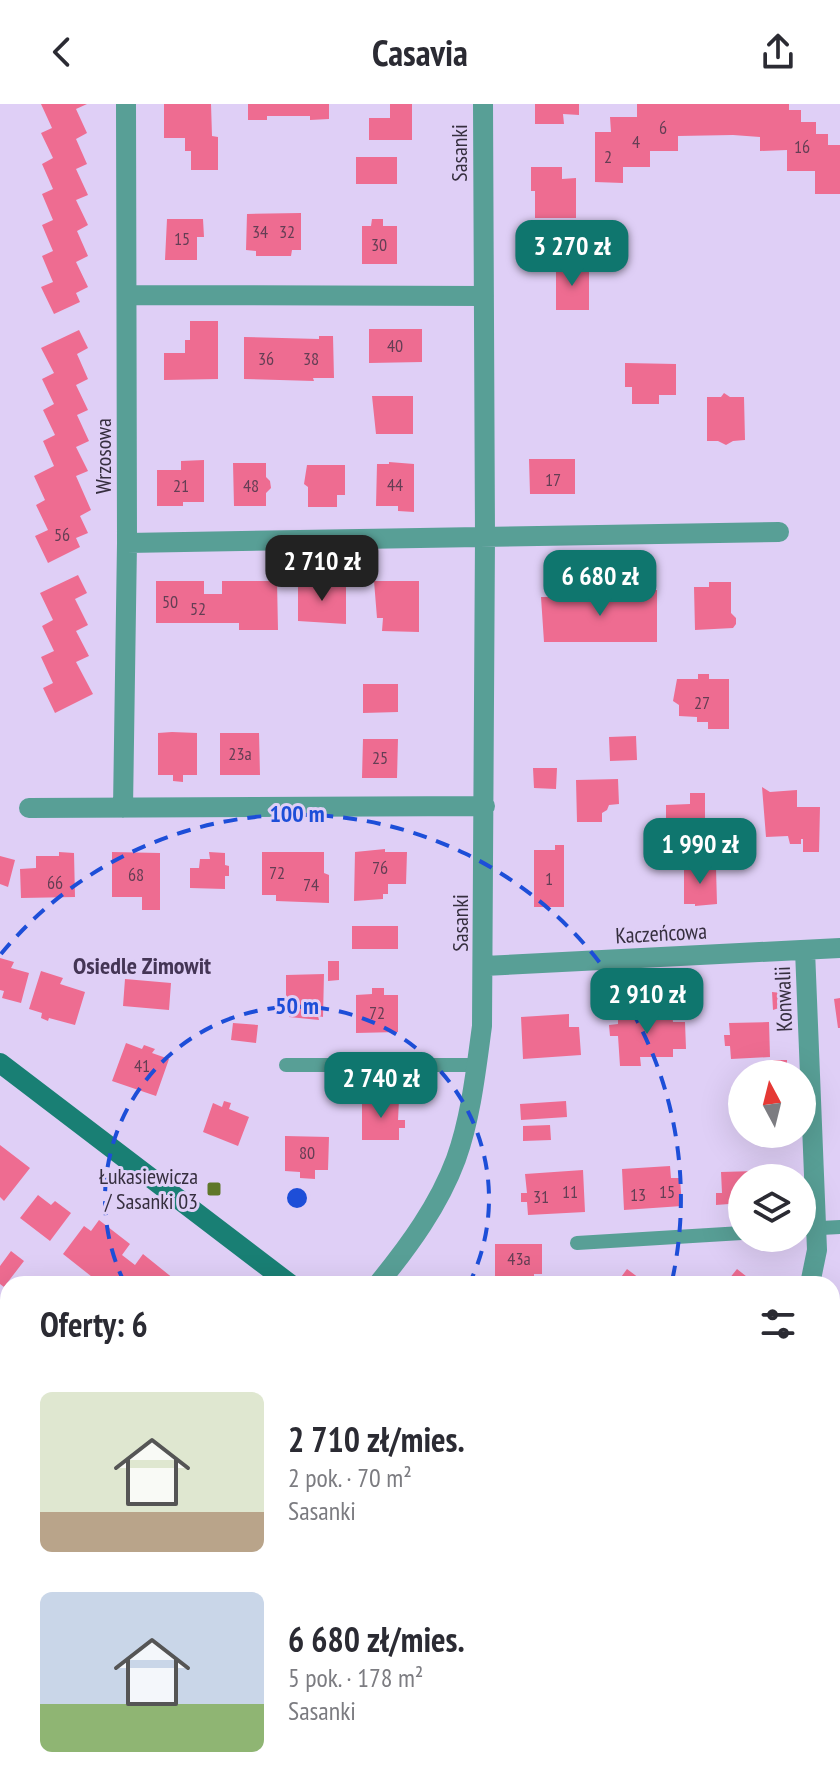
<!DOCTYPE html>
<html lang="pl">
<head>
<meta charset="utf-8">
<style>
  :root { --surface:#fff; --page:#f7f7f7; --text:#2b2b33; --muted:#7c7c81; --accent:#0f766e }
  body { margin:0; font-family:"PT Sans Narrow",sans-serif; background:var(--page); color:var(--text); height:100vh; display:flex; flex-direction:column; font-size:30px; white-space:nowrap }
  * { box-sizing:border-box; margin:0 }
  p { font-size:26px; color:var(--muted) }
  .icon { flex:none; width:44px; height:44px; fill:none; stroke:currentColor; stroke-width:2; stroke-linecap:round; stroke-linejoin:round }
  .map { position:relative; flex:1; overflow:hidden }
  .details { position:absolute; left:0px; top:1172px; width:840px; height:514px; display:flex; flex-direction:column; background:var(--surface); border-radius:24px 24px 0 0; box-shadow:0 8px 32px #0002 }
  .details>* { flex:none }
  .needle { width:52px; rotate:353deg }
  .controls { position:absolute; left:728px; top:956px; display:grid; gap:16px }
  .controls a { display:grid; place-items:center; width:88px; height:88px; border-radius:50%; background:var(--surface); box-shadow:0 8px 32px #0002; font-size:40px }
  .price { position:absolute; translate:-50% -68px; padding:0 18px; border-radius:16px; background:var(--accent); color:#fff; font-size:26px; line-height:52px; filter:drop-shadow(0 2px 4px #0008) }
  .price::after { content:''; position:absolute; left:50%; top:48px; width:24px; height:18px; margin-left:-12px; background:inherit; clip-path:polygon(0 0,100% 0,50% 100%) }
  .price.current { background:#222; color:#fff }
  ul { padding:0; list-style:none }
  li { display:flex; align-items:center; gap:24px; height:200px; padding:0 40px }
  li span { display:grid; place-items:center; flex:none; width:224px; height:160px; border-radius:12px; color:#555 }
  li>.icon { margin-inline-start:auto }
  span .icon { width:96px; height:96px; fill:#fffc; stroke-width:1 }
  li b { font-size:34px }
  h2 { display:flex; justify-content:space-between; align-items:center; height:96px; padding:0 40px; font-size:34px }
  header { display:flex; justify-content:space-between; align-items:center; height:104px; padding:0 40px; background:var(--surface); font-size:36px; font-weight:800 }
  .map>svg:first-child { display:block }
  .building { fill:#ee6c91 }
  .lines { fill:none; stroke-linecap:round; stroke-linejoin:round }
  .lane { stroke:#589f96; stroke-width:14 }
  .street { stroke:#589f96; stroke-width:20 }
  .secondary { stroke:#197f74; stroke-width:20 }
  .ring { fill:none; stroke:#1d4ed8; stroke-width:4; stroke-dasharray:14 10 }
  .poi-dot { fill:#5f7729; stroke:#dfcff6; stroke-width:3 }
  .labels { text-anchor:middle; stroke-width:6; stroke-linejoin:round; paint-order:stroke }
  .number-label { font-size:18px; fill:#643e54 }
  .street-label { font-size:22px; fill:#362f3f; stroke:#dfcff6 }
  .poi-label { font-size:22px; fill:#362f3f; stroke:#dfcff6; text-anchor:end }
  .neighbourhood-label { font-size:24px; font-weight:bold; fill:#443555; stroke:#dfcff6 }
  .centre { fill:#1d4ed8; stroke:#dfcff6; stroke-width:4 }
  .ring-label { font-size:24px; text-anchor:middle; font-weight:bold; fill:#1d4ed8; stroke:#dfcff6; stroke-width:6; stroke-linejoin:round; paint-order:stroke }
</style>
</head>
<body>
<header><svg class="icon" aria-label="back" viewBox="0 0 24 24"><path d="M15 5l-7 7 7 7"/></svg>Casavia<svg class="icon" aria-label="share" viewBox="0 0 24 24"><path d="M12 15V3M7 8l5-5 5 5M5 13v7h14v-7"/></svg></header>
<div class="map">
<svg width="840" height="1685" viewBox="0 0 840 1685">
  <rect width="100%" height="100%" fill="#dfcff6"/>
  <path class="building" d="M41,0H87L76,5L87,29L76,35L87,60L76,65L88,91L76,96L88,121L77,127L88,152L76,158L88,183L76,189L80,198L54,210L41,183L53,178L42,152L53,147L42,121L53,116L42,90L53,85L42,60L53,54L41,29L52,24Z
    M164,0H211L212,32L218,33V66H191V47H185V34H164Z
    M248,0H329V15L310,16V12H267V16H248Z
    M390,0H412V36H369V14H390Z
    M535,0H579V11L563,10L564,20H535Z
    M637,0H789V6H801V18H816V30H828V41H840V90H815V67H787V46L760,47V33L733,31L678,32V47H650V63H623V79L595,78V28H611L610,13H637Z
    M356,53H397V80H356Z
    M531,63H562V75L576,74V114H535V87H531Z
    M301,109V146H292L291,152H256V147L246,146L247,110Z
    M167,115H203L204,133H197V156H165Z
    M372,115H383V122H397V160H362V122H371Z
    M556,163H589V206H556Z
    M190,217H218V275L164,276V249H185V236H190Z
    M369,225H422V258L369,259Z
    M79,226L88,244L77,250L88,275L76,281L88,306L77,311L89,337L76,343L88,367L76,372L91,406L80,412L88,429L76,434L80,443L48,459L35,432L48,426L36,401L45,396L34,372L54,362L43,337L55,331L43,306L54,300L42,275L54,269L41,244Z
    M319,232H333L334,274H313L314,277L244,275V233L319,235Z
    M625,259L676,260V291H659V300H632V283H625Z
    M724,289L730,293H744L745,336L733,337L726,341L718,337H707V293H721Z
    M372,292H413V330H376Z
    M529,355H575V390H530Z
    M204,356V398H183V402H157V366H181V357Z
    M389,358L414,360V408L398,407V402H376L377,360H389Z
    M233,359H266V373L270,377L271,384L266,389V402H234Z
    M307,361H345V391H337V403H308V383L304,380Z
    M78,471L87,489L75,495L88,521L76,527L89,552L76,558L93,590L55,609L43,584L53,579L41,553L54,547L42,522L53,516L40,489Z
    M156,477H204V490H222V477H277L278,526H239V519H156Z
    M374,477H419V528L382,527L383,514H377Z
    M298,478L346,480V520L298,517Z
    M709,478H731V509L736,514V520L733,524L695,526L694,483H709Z
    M559,486H575V493H590V486H603L602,493H618V486H631V493H644V486H657V538H544L541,493H559Z
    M698,570H709V575H729V625H708V618H697V613L679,612V601L673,597L677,575H698Z
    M363,580H398V608L363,609Z
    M172,628L197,629V671H183V678L173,677V671H158V629Z
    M220,629H259L260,671H220Z
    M636,632L637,656L610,657L609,633Z
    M363,635H398L397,674H362Z
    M533,664H557L556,685L534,684Z
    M618,675L619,700L609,701L607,706L602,709V718H577L576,676Z
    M762,683L770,688L797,686V703H820L819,748H803V735H801V740H790L788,732L766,733Z
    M690,689H705V736H672V716H666V701L690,700Z
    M555,741H564V803H534V746H555Z
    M385,745V748H407L406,780H388V790H383V795L354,797L355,748Z
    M59,748L74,749L75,793L21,794L20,765L36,764V752H59Z
    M112,748L160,749V806H142V793H112Z
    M209,748L225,749V761L229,762V772H225V785L190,784V764H199L200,755H210Z
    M262,748H324V769L329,771V799L276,797V791H262Z
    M0,752L15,756L8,783L0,780Z
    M684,764H716L717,800L695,802V800H684Z
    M352,822H398V845H352Z
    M0,854L14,858L11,864L29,869L21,899L2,894L4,887L0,886Z
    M328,857H339V876L328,877Z
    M41,867L63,874L60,880L85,888L75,921L49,914L48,917L41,914L42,909L29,905Z
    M324,870L323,913L318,912L319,916L289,913L290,909H286V871Z
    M125,875L171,879L169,906L123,902Z
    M372,884H384V891H398V928L356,929V891L372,890Z
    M772,888L782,889V903L773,906Z
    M840,894V924H838L834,895Z
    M612,903H619V909L672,907L673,918H685L686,945H673V953H640L641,962H620L618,932H610L609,921L618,920V912H611Z
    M569,910V923H579L581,951L523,955L521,913Z
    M769,918L770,953L731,955L730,942H725L724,931H730L729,919Z
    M233,919L258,921L256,939L231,936Z
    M126,939L142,945L144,941L155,945L152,949L169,955L156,992L112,977Z
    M773,956H787V970H773Z
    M341,976H355V994H341Z
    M362,996H399L398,1016H405V1024H399V1036H362Z
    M224,997L231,999L229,1005L249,1013L238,1042L203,1028L213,999L222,1003Z
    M566,997L567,1013L521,1016L520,1000Z
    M742,1000V1020H735L734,1001Z
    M550,1021L551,1036L523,1037V1022Z
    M285,1032L329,1033L328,1066H315V1075L300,1074V1068L285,1067Z
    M0,1041L30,1064L4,1097L0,1093Z
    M670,1062L671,1074H680L682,1102L624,1106L622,1065Z
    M583,1066L585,1108L528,1111L527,1098H521V1089H527L525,1070Z
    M756,1067V1074H742V1099L716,1101V1089H722L721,1068Z
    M38,1091L51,1101L55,1097L71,1109L50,1137L20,1114Z
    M99,1116L130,1140L122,1151L135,1161L143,1150L174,1175L170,1180H101L63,1150L84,1122L91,1127Z
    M495,1140H542V1170H534V1180H495Z
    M11,1147L24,1157L4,1183L0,1180V1162Z
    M627,1165L647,1180H616Z
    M737,1165L756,1180H725Z
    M840,1238V1295L832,1289V1249Z
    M8,1272V1296L0,1290V1283Z
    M0,1396L8,1398V1440L0,1439Z
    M63,1678H110L105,1685H73Z
    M336,1678H385L383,1685H334Z
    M790,1678H809L810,1685H791Z"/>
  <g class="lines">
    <path class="lane" d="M286,961H476
      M802,1125L840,1123
      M577,1139L742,1129"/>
    <path class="street" d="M127,191L484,192
      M127,439L779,428
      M29,704L485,702
      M123,704L127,439L126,0
      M805,846L817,1146L810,1180
      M484,862L840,844
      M378,1180C409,1142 439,1101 456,1055C471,1013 476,966 482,922L485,433L483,0
      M0,1337L8,1344
      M832,1652L840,1651
      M0,1669L8,1658
      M457,1678L472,1685
      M665,1678L666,1685
      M563,1685L612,1678"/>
    <path class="secondary" d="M0,959L290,1180
      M832,1595L840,1602"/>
  </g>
  <g class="ring">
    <path d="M125 1180A192 192 0 1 1 469 1180"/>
    <path d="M1 850A384 384 0 0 1 672 1177"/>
  </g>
  <rect class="poi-dot" x="206" y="1077" width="16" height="16" rx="4"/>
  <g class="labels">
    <g class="number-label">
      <text x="663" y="30">6</text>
      <text x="636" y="44">4</text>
      <text x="802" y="49">16</text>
      <text x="608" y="59">2</text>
      <text x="260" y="134">34</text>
      <text x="287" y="134">32</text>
      <text x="182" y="141">15</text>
      <text x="379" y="147">30</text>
      <text x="395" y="248">40</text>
      <text x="266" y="261">36</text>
      <text x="311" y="261">38</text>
      <text x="553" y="382">17</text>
      <text x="395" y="387">44</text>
      <text x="181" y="388">21</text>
      <text x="251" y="388">48</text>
      <text x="62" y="437">56</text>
      <text x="170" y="504">50</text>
      <text x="198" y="511">52</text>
      <text x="702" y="605">27</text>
      <text x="240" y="656">23a</text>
      <text x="380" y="660">25</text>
      <text x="380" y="770">76</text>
      <text x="277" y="775">72</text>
      <text x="136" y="777">68</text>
      <text x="549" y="781">1</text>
      <text x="55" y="785">66</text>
      <text x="311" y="787">74</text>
      <text x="377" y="915">72</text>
      <text x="142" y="968">41</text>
      <text x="307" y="1055">80</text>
      <text x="570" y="1094">11</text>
      <text x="667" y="1094">15</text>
      <text x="638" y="1097">13</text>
      <text x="541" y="1099">31</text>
      <text x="519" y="1161">43a</text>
    </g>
    <g class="street-label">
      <text transform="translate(459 49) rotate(-90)" y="8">Sasanki</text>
      <text transform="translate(103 352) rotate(-90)" y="8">Wrzosowa</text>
      <text transform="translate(460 819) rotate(-90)" y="8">Sasanki</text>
      <text transform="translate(661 829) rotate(-3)" y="8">Kaczeńcowa</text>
      <text transform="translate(783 895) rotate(-92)" y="8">Konwalii</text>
    </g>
    <g class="poi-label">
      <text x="198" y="1080">Łukasiewicza<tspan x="198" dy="25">/ Sasanki 03</tspan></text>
    </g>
    <g class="neighbourhood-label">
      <text x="142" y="870">Osiedle Zimowit</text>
    </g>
  </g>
  <circle cx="297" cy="1094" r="12" class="centre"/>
  <g class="ring-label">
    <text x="297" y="718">100 m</text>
    <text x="297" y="910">50 m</text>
  </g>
</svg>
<div class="controls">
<a><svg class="needle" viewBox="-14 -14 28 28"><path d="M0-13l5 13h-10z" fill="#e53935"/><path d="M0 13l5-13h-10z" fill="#7c7c81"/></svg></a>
<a><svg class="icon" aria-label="layers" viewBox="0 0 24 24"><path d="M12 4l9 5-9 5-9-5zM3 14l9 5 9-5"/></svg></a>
</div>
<b class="price" style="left:572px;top:184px">3 270 zł</b>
<b class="price current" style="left:322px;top:499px">2 710 zł</b>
<b class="price" style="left:600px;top:514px">6 680 zł</b>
<b class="price" style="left:700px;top:782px">1 990 zł</b>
<b class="price" style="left:647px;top:932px">2 910 zł</b>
<b class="price" style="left:381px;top:1016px">2 740 zł</b>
<section class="details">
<h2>Oferty: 6<svg class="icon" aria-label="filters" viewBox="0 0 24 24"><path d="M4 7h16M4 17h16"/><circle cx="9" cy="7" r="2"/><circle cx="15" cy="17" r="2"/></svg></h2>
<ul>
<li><span style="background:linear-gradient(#dfe7d0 75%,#b9a48a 0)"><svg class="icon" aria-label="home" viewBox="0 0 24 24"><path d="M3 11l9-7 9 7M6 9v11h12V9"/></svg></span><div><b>2 710 zł/mies.</b><p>2 pok. · 70 m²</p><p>Sasanki</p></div></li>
<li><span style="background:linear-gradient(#c9d6e8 70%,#8fb573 0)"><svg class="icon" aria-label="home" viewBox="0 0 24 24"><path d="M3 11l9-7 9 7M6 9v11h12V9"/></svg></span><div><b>6 680 zł/mies.</b><p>5 pok. · 178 m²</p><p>Sasanki</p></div></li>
</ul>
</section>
</div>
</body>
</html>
